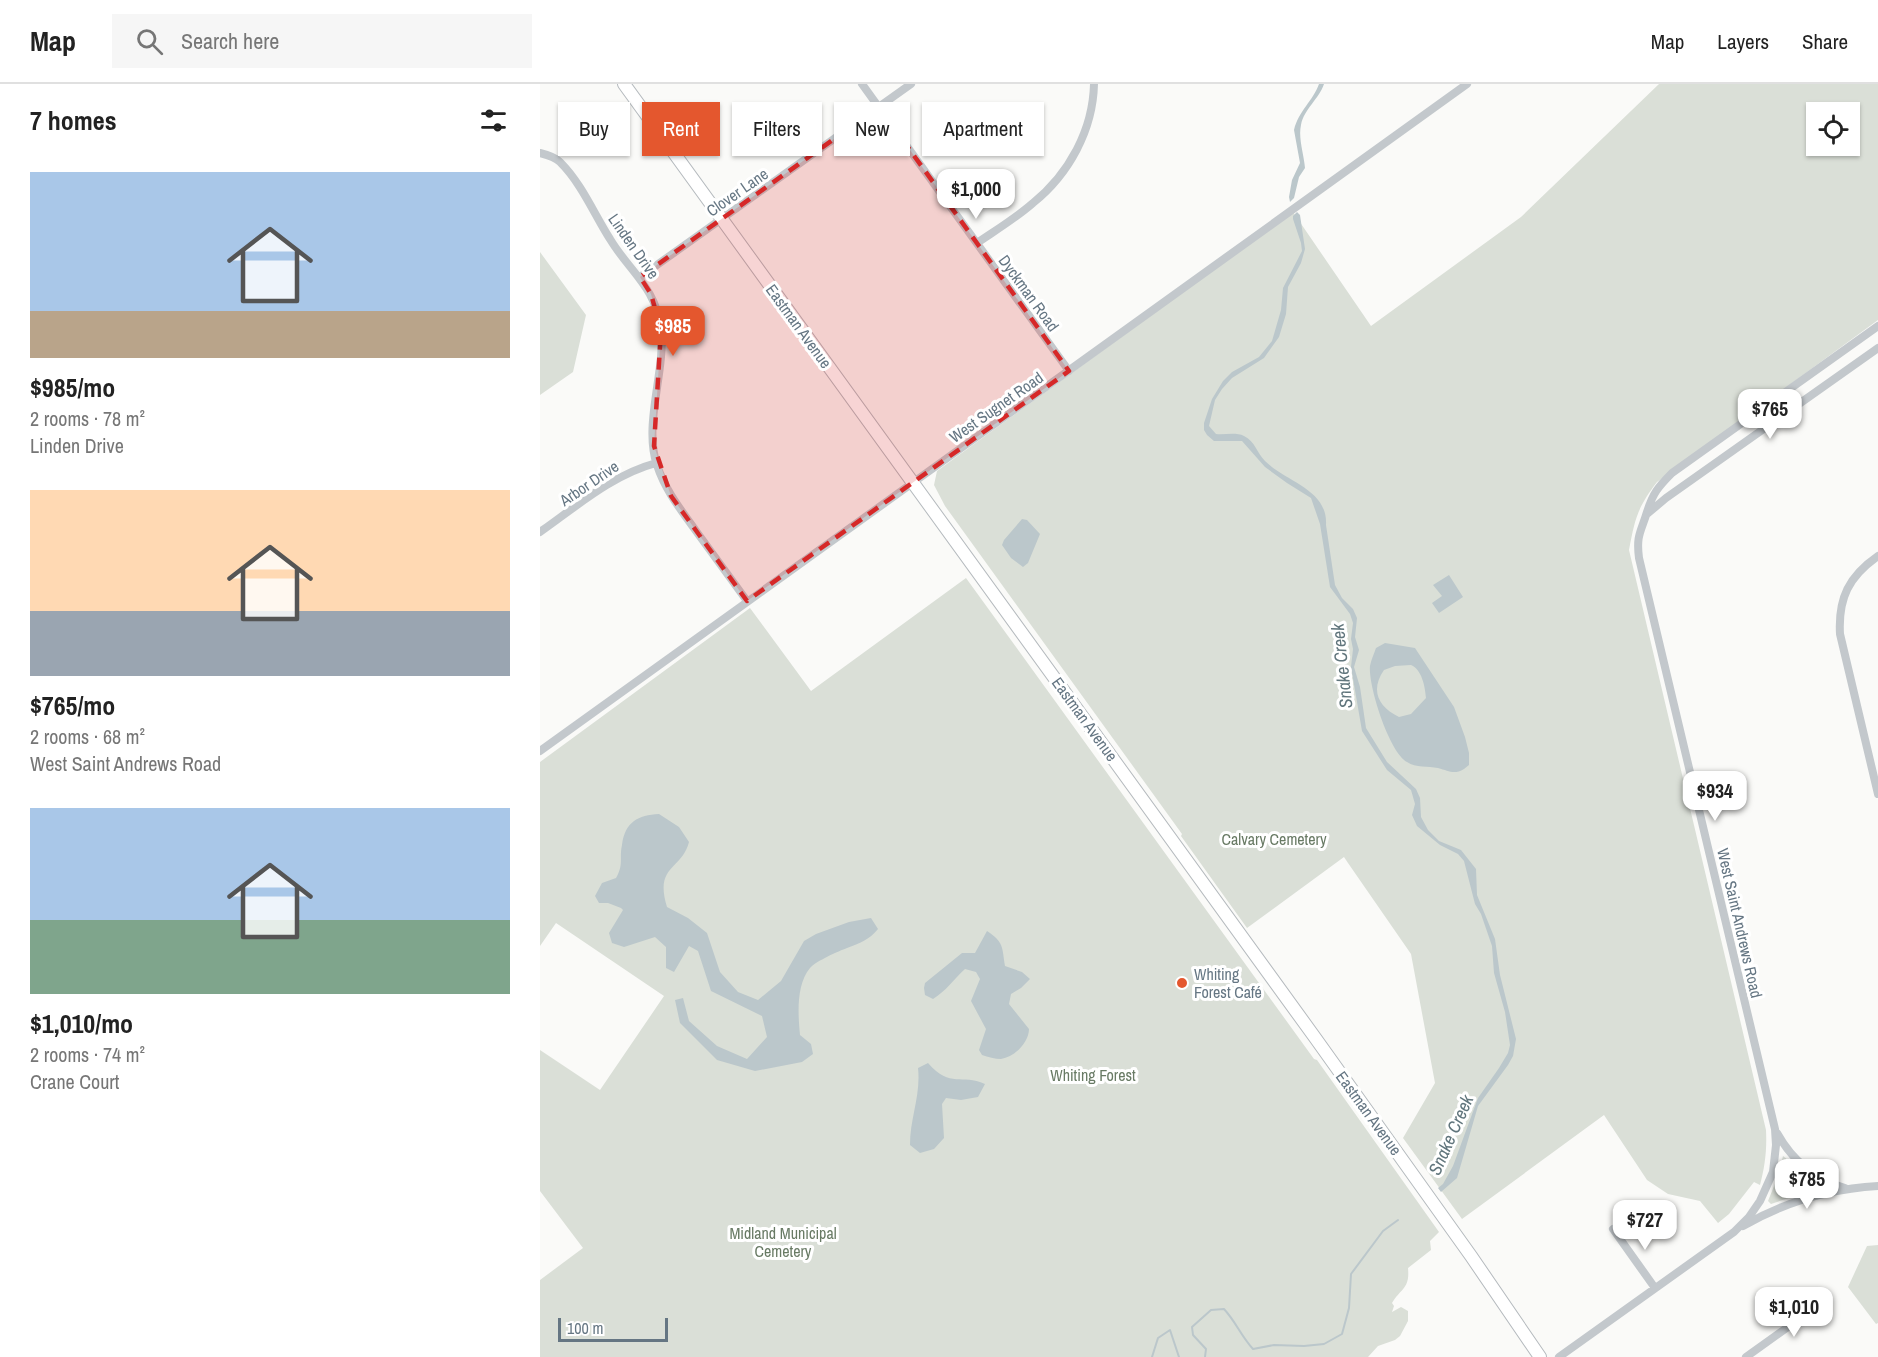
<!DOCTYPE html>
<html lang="en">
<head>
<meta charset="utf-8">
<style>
  :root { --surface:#fff; --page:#f6f6f6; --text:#222; --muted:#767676; --line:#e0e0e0; --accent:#e4572e }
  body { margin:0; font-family:"Archivo Narrow",sans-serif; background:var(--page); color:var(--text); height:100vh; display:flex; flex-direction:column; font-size:22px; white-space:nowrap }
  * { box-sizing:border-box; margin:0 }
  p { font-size:20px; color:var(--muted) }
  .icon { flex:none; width:33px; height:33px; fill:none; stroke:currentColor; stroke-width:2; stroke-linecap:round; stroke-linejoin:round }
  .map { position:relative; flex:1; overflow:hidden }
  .details { display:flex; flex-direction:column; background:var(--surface); width:540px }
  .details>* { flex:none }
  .guide { position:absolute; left:18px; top:18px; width:570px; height:54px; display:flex; gap:12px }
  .controls { position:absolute; left:1266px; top:18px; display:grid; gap:12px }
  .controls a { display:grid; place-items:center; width:54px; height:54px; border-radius:0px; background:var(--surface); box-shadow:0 2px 4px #0004; font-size:30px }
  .scale { position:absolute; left:18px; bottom:15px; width:110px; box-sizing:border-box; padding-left:6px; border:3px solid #657683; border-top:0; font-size:16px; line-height:21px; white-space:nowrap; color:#657683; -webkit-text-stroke:4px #fff; paint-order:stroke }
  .price { position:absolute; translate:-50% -51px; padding:0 14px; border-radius:12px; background:#fff; color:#222; font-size:20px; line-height:39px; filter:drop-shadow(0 2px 3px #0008) }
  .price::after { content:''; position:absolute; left:50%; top:36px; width:18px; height:14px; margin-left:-9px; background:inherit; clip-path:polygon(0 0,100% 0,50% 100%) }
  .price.on { background:var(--accent); color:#fff }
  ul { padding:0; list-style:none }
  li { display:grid; align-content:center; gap:12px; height:318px; padding:0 30px }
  li span { display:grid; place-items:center; height:186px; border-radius:0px; color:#555 }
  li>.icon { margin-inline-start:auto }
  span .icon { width:108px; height:108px; fill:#fffc; stroke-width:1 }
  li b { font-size:26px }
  h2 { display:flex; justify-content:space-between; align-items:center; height:72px; padding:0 30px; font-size:26px }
  .chip { padding:0 21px; border-radius:0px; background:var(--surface); box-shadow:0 2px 4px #0004; font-size:21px; line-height:54px }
  .chip.on { background:var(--accent); color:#fff }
  header { display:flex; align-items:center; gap:36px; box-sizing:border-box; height:84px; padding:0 30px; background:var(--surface); border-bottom:2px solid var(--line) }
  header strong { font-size:28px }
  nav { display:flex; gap:33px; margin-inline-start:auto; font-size:21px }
  .search { width:420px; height:54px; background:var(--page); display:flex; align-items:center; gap:15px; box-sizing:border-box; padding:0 21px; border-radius:0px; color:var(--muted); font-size:22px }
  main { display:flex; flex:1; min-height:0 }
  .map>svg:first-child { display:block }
  .green { fill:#dadfd7; fill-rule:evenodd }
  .water { fill:#bbc7cb; fill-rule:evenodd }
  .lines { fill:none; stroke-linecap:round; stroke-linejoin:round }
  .stream { stroke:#bbc7cb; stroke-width:2 }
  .primary-casing { stroke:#b5babe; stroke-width:14 }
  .minor { stroke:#c3c8cc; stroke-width:8 }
  .primary { stroke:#fff; stroke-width:12 }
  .marked { fill:#d62828; fill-opacity:0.2; stroke:#d62828; stroke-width:4.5; stroke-dasharray:12 8; stroke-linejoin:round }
  .poi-dot { fill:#e4572e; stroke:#fff; stroke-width:2 }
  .labels { text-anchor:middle; stroke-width:6; stroke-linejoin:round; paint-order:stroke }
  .street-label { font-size:16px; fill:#657683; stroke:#fff }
  .park-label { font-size:16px; fill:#687a64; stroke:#fff }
  .poi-label { font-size:16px; fill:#657683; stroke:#fff; text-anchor:start }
  .water-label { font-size:18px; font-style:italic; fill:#60757c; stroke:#fff }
</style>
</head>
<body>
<header>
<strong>Map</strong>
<div class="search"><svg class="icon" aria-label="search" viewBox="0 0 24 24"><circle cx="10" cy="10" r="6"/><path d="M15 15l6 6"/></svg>Search here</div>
<nav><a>Map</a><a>Layers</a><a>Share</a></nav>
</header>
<main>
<section class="details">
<h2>7 homes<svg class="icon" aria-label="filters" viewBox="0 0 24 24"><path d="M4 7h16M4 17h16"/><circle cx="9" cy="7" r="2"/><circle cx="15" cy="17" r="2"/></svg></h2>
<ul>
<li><span style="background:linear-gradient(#a9c7e8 75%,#b9a48a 0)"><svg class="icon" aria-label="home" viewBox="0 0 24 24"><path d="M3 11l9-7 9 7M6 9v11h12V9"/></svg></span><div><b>$985/mo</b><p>2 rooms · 78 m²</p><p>Linden Drive</p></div></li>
<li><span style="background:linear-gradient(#ffd9b3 65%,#9aa5b1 0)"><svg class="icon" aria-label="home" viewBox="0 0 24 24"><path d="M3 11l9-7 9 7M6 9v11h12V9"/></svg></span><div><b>$765/mo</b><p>2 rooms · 68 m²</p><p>West Saint Andrews Road</p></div></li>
<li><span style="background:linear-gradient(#a9c7e8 60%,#7fa58c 0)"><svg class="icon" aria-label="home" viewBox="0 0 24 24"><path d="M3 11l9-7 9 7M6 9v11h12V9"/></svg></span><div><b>$1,010/mo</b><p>2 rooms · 74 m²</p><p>Crane Court</p></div></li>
</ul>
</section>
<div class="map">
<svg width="1338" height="1273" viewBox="0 0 1338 1273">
  <rect width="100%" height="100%" fill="#fafaf8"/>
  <path class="green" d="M1119,0H1338V236L1117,398C1097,424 1095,435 1089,466L1226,1046C1227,1066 1225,1082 1220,1101L1214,1098L1189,1130L1178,1139L1160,1117L1128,1110L1107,1096L1064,1031L922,1135L863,1054L895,999L871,870L808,779L804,773L707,844L641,752L642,750L405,422L394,401L397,387L753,128L831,242L981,133ZM1276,28H1310V62H1276Z
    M0,168L46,231L33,288L0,311Z
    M426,494L774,975L777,976L899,1148L890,1157L891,1166L868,1184C870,1205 861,1204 852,1219L854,1222L852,1228L861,1223L868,1227V1237L860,1252L855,1256L838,1262L828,1273H0V1196L43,1164L0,1107V966L60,1006L124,912L16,839L0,862V678L210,524L271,607Z
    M1243,1072L1281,1102L1278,1104L1231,1120L1228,1117L1238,1092Z
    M1338,1161V1239L1336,1240L1308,1203L1327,1162Z"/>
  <path class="water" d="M779,0H784C779,15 764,25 761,41C758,54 764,71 765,84L759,93L754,114L750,118L749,113L752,96L760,79L754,46C759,26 773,17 779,0Z
    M757,128L760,131L765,165L761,179L748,203L746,230L739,253L724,274L692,294L682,305L675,316L669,342L676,350C685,351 696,348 704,352C715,357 717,369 725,377C746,398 788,405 786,441L795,501L802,514L813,525L817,534L815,553L819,566L814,583L820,603L826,644L847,678L876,705L880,714L881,733L888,746L899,757L921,766L936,785L937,811L955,855L960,891L976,955L973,972L968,981L938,1022L917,1094L901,1108L898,1104L903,1100L913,1082L938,1014L959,984L968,969L970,961L965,928L954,889L952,862L941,830L935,820L924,777L918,770L900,761L877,742L872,731L875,720L871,706L847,686L822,647L811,583L813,565L811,555L813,539L810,530L790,503L780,440L771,414L747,399L725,383L702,357H674L667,351L664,346V339L672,315L683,297L692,288L719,273L732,257L741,226L743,204L762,167L761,159L753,135V132Z
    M482,435L487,436L500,450L488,479L483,483L471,474L462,461L464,456Z
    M909,491L923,513L899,529L892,519L902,512L893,501Z
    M845,559L875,564L914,623L925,653L929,669V681L924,685C914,691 909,687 898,684C888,682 876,684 867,678C849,668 828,601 830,582C831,576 834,570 836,564ZM871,581C882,586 885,602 886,614L871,630L859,633C838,623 830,606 844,586L855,582Z
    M119,730L139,743L149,758C142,786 114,781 127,823L148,834L167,849L180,888L198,908L218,916L241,897L264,857L276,850L309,838L331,834L338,845C329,856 320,859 307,864C299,867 276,877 270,884C256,901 258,930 260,951L271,960L273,970L262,978L215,987L177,976L140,939L135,916L143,914L149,937L177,962L207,975L227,953L222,932L171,907L158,867L149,862L134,888L126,884V863L115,853L84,863L72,859L69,849L83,826L81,824L68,819H59L55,812L62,799L76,794C84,780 79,775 82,761C85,738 98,731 119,730Z
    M447,847C464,858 462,863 465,882L482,888L490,895L481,904L471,910L469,920L489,945C489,958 475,973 461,975C455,975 448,973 442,971L439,966L446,945L431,917L440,895L436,888L425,885C414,895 406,907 393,915L385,911L384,904L385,899L422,869H435Z
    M388,979C411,1005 421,989 445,1000L438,1013L421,1016L406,1014L402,1020L404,1054L394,1065L380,1069L370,1061C370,1034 381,1011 378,984Z"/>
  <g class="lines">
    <path class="stream" d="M612,1273L618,1254L630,1246L639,1273
      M665,1273L666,1265L653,1251L652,1243L671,1226L684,1225C696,1238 701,1252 713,1265L734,1261L764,1262L784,1260L802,1250L809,1224L811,1190L843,1147L858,1136"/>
    <g class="primary-casing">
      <path id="primary" d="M84,0L776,955L931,1172L1000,1273"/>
    </g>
    <path class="minor" d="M322,0L529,287
      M0,69C8,71 15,73 20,78C42,100 54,130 70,155C89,187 116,203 121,245C126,286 103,341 117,381C125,406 141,426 156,447C173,470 190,494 207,517
      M437,159C456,146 476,134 493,119C529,90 553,46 554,0
      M100,193L371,0
      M1107,430L1126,414L1338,264
      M0,448C37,422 72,391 116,379
      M1338,472C1309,492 1298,514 1300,550L1338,710
      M0,667L927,0
      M1237,1049C1252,1076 1274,1095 1305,1104
      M1203,1142C1246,1117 1289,1105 1338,1102
      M1073,1145L1115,1204
      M1019,1273L1194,1148L1209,1133L1220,1117L1233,1088L1236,1061L1235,1045L1099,474C1096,451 1101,448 1107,428C1113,409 1118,403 1132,389L1338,242
      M1206,1273L1287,1215"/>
    <use href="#primary" class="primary"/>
  </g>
  <path class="marked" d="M339,23L529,287L207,517L131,412L114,362L121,246L111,210L100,193Z"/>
  <circle class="poi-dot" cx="642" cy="899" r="6"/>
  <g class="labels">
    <g class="street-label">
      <text transform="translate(197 108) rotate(-35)" y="6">Clover Lane</text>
      <text transform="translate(94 162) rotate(55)" y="6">Linden Drive</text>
      <text transform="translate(489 209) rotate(54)" y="6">Dyckman Road</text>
      <text transform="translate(259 242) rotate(54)" y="6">Eastman Avenue</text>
      <text transform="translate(456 323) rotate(-35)" y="6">West Sugnet Road</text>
      <text transform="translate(49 399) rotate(-34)" y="6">Arbor Drive</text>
      <text transform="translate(545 635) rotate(54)" y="6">Eastman Avenue</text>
      <text transform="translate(1200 839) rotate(77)" y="6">West Saint Andrews Road</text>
      <text transform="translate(829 1029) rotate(54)" y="6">Eastman Avenue</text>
    </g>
    <g class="park-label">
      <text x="734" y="761">Calvary Cemetery</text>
      <text x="553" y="997">Whiting Forest</text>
      <text x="243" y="1155">Midland Municipal<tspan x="243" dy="18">Cemetery</tspan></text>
    </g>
    <g class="poi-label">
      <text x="654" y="896">Whiting<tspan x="654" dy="18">Forest Café</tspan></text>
    </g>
    <g class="water-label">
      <text transform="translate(802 582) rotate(-96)" y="6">Snake Creek</text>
      <text transform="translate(911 1051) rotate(-66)" y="6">Snake Creek</text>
    </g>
  </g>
</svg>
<div class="controls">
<a><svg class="icon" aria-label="locate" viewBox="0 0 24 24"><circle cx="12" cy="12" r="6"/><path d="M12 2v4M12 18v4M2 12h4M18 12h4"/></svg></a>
</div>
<div class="scale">100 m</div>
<b class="price" style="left:436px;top:136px">$1,000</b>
<b class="price on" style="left:133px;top:273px">$985</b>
<b class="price" style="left:1230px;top:356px">$765</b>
<b class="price" style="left:1175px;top:738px">$934</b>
<b class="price" style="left:1267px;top:1126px">$785</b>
<b class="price" style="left:1105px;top:1167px">$727</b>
<b class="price" style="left:1254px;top:1254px">$1,010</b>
<div class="guide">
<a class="chip">Buy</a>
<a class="chip on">Rent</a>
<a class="chip">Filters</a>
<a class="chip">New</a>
<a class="chip">Apartment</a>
</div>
</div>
</main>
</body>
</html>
